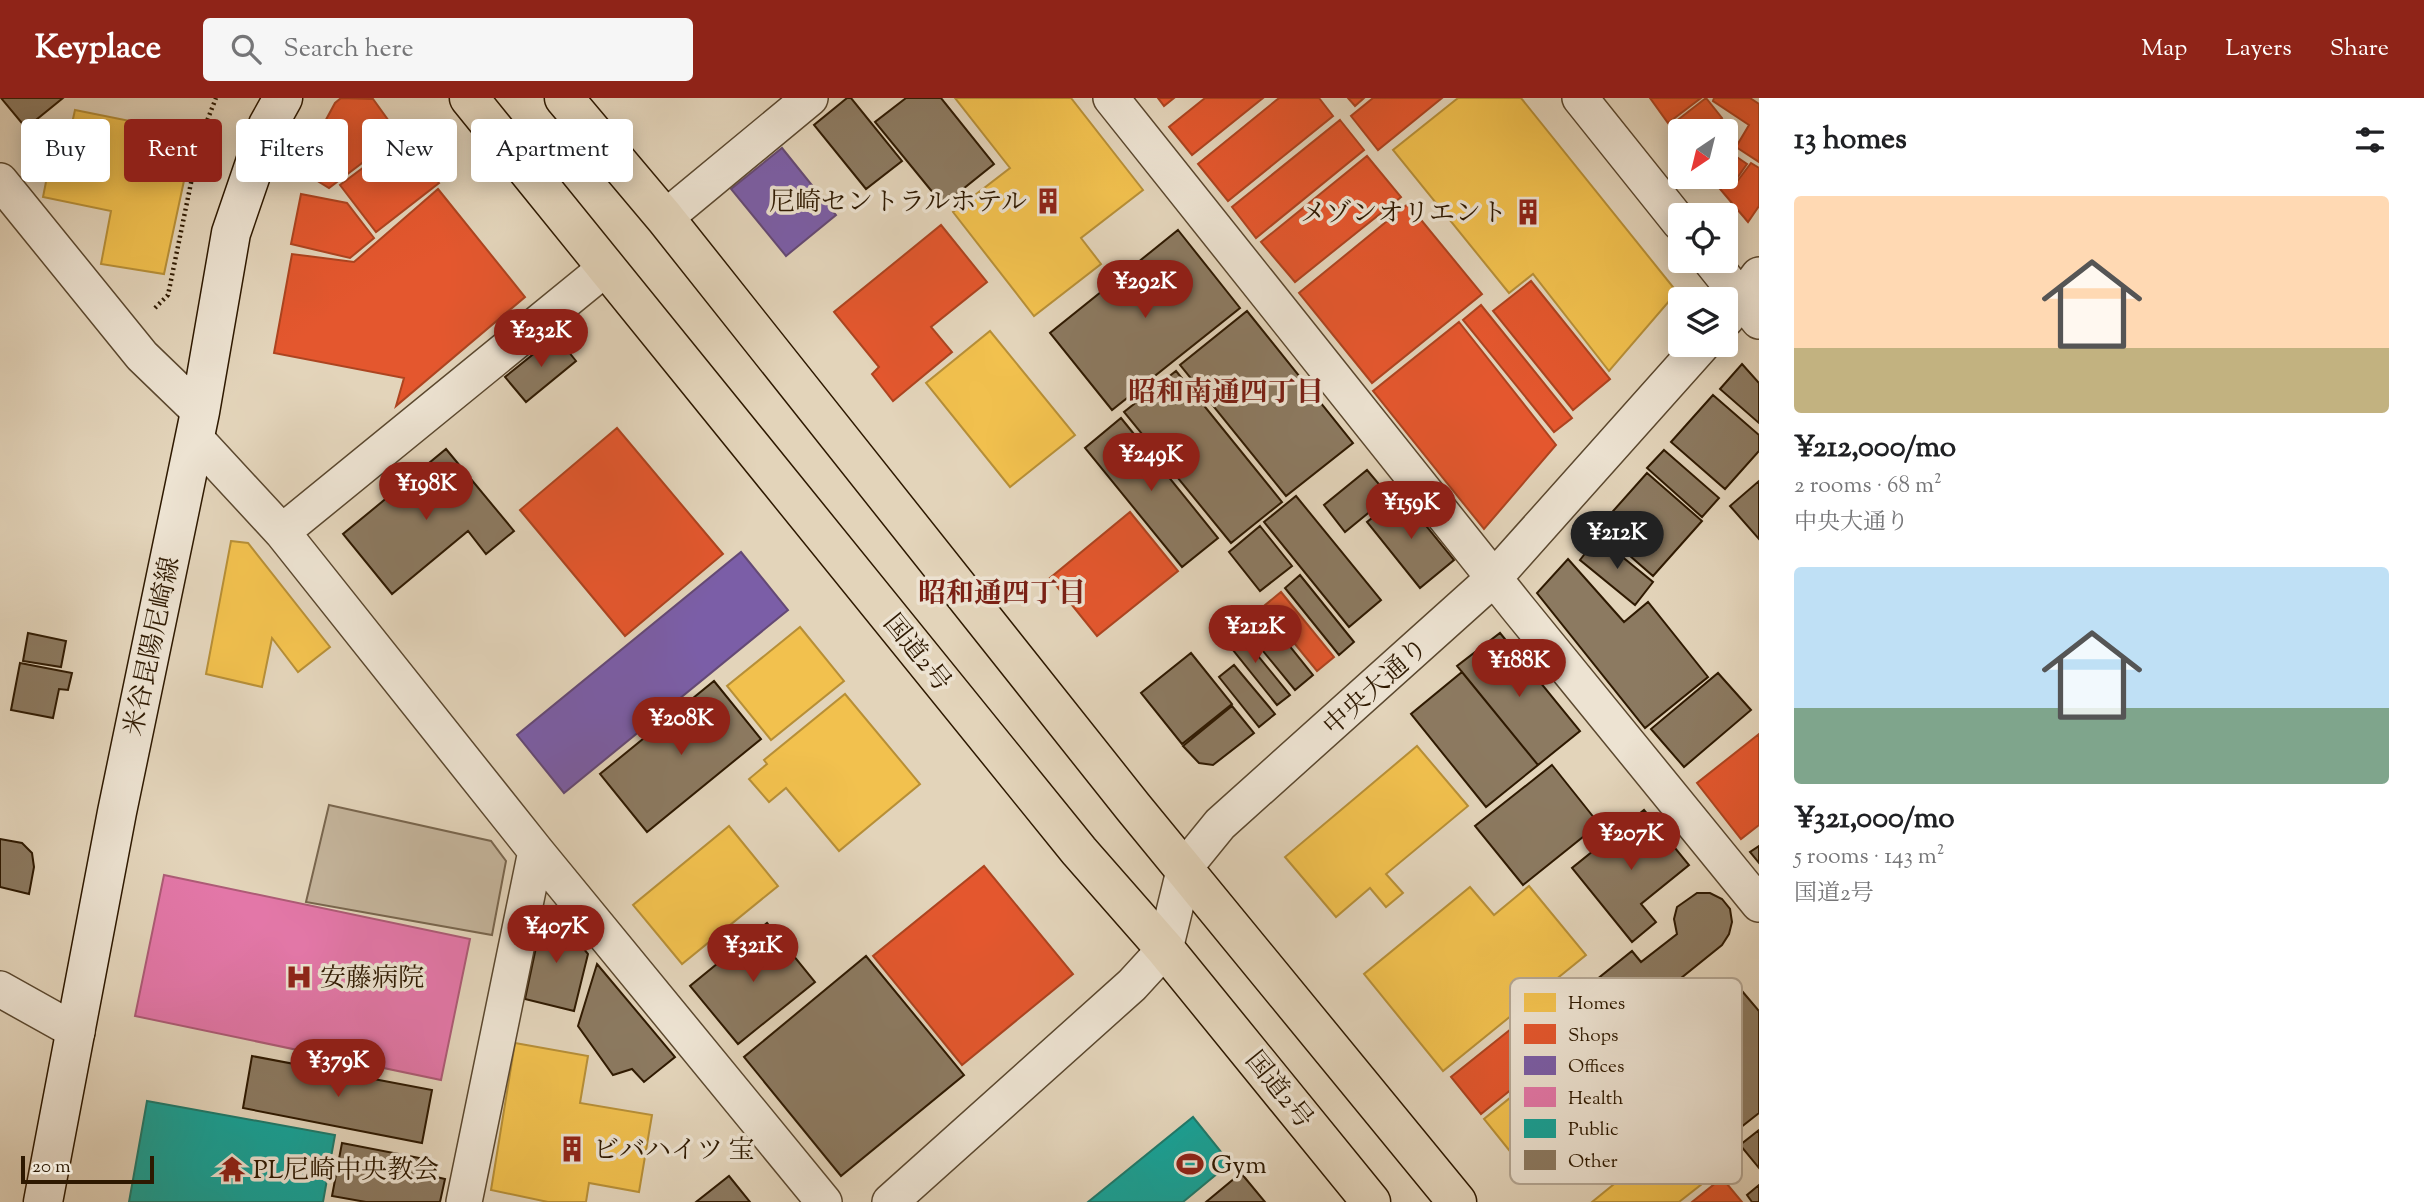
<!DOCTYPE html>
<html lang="en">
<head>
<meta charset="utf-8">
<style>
  :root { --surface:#fff; --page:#f6f6f6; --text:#202124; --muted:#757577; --accent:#8f2418 }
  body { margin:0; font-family:"Sorts Mill Goudy","Noto Serif JP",serif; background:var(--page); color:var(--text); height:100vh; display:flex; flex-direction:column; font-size:26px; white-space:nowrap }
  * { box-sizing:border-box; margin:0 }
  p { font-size:23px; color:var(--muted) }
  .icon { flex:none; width:38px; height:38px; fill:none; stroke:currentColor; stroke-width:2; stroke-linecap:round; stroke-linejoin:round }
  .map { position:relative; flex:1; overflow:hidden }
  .side { display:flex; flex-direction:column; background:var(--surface); width:665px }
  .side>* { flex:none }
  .guide { position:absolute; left:21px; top:21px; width:665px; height:63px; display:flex; gap:14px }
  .needle { width:46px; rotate:215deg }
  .fabs { position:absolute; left:1668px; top:21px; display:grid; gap:14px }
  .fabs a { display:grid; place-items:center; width:70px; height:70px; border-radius:7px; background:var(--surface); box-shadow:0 4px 18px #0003; font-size:35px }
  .scale { position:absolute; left:21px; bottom:18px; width:133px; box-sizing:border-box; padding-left:7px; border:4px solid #2e1901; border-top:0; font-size:19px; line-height:24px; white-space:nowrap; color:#2e1901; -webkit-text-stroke:5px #ede3d2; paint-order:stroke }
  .price { position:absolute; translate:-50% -60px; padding:0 16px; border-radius:24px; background:var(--accent); color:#fff; font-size:23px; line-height:46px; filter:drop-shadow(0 2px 4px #0008) }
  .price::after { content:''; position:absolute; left:50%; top:42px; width:21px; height:16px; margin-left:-10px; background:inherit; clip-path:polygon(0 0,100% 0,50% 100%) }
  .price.active { background:#222; color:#fff }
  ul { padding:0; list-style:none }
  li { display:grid; align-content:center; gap:14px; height:371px; padding:0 35px }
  li span { display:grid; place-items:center; height:217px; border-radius:7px; color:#555 }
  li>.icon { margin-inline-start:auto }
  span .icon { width:126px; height:126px; fill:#fffc; stroke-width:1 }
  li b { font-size:30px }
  h2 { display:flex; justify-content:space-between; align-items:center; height:84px; padding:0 35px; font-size:30px }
  .tag { padding:0 24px; border-radius:7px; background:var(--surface); box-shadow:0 4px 18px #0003; font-size:24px; line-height:63px }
  .tag.active { background:var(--accent); color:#fff }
  header { display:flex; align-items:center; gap:42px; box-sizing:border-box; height:98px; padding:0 35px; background:var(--accent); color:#fff }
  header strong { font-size:33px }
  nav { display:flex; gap:38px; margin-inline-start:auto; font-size:24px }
  .search { width:490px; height:63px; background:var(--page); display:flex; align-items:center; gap:18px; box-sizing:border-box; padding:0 24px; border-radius:7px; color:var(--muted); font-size:26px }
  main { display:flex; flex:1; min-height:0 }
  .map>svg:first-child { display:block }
  .green { fill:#c4b49b; stroke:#79664e; stroke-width:2 }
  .homes { fill:#f2c14e; stroke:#b78f37; stroke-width:2 }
  .shops { fill:#e4572e; stroke:#ad4420; stroke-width:2 }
  .offices { fill:#7b5ea7; stroke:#644975; stroke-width:2 }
  .health { fill:#e377a8; stroke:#ad5b76; stroke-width:2 }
  .public { fill:#17a398; stroke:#1e7a6b; stroke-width:2 }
  .building { fill:#8c7a61; stroke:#2e1901; stroke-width:2 }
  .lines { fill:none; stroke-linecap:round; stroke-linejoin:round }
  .minor-casing { stroke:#5b482f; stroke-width:38 }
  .secondary-casing { stroke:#2e1901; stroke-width:41 }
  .trunk-casing { stroke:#2e1901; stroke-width:41 }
  .path { stroke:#2e1901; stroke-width:4.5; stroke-dasharray:2 3.5; stroke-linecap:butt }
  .minor { stroke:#ede3d2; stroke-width:35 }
  .secondary { stroke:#ede3d2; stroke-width:38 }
  .trunk { stroke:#e3d4ba; stroke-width:38 }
  .labels { text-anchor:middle; stroke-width:7; stroke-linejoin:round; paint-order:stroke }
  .poi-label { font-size:26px; fill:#2e1901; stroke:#ede3d2; text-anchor:start }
  .street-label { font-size:26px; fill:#2e1901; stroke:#ede3d2 }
  .neighbourhood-label { font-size:28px; font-weight:bold; fill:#7a1f14; stroke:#ede3d2 }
  .key { fill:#ede3d2; stroke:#b4a693; stroke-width:2 }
  .key-label { font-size:19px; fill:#2e1901 }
</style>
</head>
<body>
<header>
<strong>Keyplace</strong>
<div class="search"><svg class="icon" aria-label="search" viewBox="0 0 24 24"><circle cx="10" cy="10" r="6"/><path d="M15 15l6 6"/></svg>Search here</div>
<nav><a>Map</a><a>Layers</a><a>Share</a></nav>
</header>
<main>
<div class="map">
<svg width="1759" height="1104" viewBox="0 0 1759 1104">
  <rect width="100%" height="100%" fill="#e3d4ba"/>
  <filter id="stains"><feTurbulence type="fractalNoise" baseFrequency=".00286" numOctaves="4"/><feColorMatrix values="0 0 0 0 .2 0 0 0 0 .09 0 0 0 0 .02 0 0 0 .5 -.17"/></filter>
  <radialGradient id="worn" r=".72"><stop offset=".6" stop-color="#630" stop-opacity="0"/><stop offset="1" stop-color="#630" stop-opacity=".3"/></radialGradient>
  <path class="green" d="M329,707L491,743L506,763L492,837L306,804Z"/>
  <path class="homes" d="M955,0H1071L1143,92L1081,140L1101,166L1034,218L953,114L1010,70Z
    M1458,0H1521L1677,194L1609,273L1533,176L1509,195L1393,52Z
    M75,12L130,23L128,38L191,50L164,176L101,166L111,113L43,99L57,28L71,30Z
    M990,233L1075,337L1010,389L926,285Z
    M231,443L248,445L330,549L298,574L272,540L262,589L206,576Z
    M800,529L844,583L771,642L727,588Z
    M845,596L920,686L839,753L786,690L769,704L749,681L767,666L764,662Z
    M1417,648L1468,708L1386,776L1403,795L1386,809L1370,790L1336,819L1285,759Z
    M729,728L778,788L682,866L633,807Z
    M1529,788L1586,857L1443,973L1364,876L1470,789L1494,817Z
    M515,945L588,958L580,1005L652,1017L639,1094L589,1085L586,1104H548L491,1092Z
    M1564,956L1594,992L1513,1057L1484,1021Z
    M1672,1039L1707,1082L1679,1104H1592Z"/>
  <path class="shops" d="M341,0L373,1L399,37L329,90L311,79L330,66L315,42L335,5Z
    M1158,0H1174L1164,8Z
    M1205,0H1263L1192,57L1169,29Z
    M1279,0H1319L1333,18L1228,103L1198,66Z
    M1348,0H1364L1355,8Z
    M1373,0H1442L1378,52L1351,18Z
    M1650,0H1701L1668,25Z
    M1706,0L1722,20L1705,33H1680V41L1670,28Z
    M1714,0H1750L1759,6V64L1736,49L1749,27L1713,3Z
    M1340,22L1364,52L1256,140L1232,109Z
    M403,40L439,85L376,134L340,87Z
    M1728,53L1747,66L1735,83L1726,76Z
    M1367,58L1401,99L1295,184L1261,144Z
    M1751,65L1759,70V108L1748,124L1710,79L1726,78L1736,85Z
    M438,91L525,199L396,308L404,280L274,255L292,156L354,164Z
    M301,96L347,105L374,140L350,160L291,146Z
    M1408,106L1482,196L1372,285L1299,195Z
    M941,127L987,184L931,229L952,254L893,303L872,276L879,269L834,214Z
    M1531,183L1610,281L1573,312L1493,213Z
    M1481,207L1572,320L1554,334L1463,222Z
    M1459,224L1556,347L1484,431L1373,293Z
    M617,330L723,456L625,538L520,412Z
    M1130,414L1178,473L1097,538L1050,480Z
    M1281,494L1334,559L1317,573L1264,508Z
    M1759,636V727L1741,741L1697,685Z
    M984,768L1073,876L962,967L873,858Z
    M1531,915L1561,951L1481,1016L1451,979Z
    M1722,1080L1742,1104H1692Z"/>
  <path class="offices" d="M782,50L836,117L786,158L731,91Z
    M741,454L788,512L564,695L517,637Z"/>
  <path class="health" d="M164,777L470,841L441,982L135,918Z"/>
  <path class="public" d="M147,1003L335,1037L323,1104H129Z
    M1193,1019L1230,1065L1183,1104H1088Z"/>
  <path class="building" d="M1,0H63L26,30Z
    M847,0H851L902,63L866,91L814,27Z
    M906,0H941L994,66L943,107L875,24Z
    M1178,132L1240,210L1112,312L1050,235Z
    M1247,213L1353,345L1286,398L1180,267Z
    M556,238L576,263L526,304L505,279Z
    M1742,266L1759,285V325L1720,291Z
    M1176,273L1282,404L1231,445L1124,314Z
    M1713,297L1759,337V353L1725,391L1671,344Z
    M1121,320L1218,440L1182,469L1085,350Z
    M446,351L514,433L486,456L468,433L392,496L343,436Z
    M1664,352L1719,400L1702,419L1647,370Z
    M1367,372L1389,398L1345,434L1324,407Z
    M1647,375L1702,423L1653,478L1598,430Z
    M1759,383V441L1730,408Z
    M1401,397L1454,462L1420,490L1367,424Z
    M1296,398L1381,502L1349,529L1264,424Z
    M1260,428L1292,468L1260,493L1229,454Z
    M1598,439L1653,484L1635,507L1580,462Z
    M1568,461L1624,524L1648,504L1708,579L1645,630L1537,495Z
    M1300,477L1354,544L1339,557L1285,490Z
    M1259,510L1313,577L1295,592L1240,525Z
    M1232,526L1290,597L1277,607L1220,536Z
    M28,535L66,543L61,569L23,563Z
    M1500,535L1580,633L1538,667L1457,568Z
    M1191,555L1232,606L1182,646L1141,595Z
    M20,565L72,575L68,592L59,591L53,620L11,612Z
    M1234,567L1275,616L1259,629L1219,579Z
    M1462,574L1538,667L1486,709L1411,616Z
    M1718,575L1751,612L1684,669L1651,631Z
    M714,583L761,641L647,734L600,676Z
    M1232,608L1254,635L1213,667L1199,665L1183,648Z
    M1552,667L1599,726L1523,787L1475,728Z
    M1644,712L1689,767L1641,806L1656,824L1632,844L1572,770Z
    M0,741L22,745L32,755L34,769L29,796L0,789Z
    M1759,748V765L1750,754Z
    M1697,795H1710L1722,801L1730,811L1732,824L1729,836L1722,847L1675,885L1705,922L1650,966L1627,937L1594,964L1554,916L1632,853L1641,864L1677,836L1674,821L1677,809Z
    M544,812L554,814L588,856L574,913L525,901Z
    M767,825L815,884L738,946L690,888Z
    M866,858L964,977L841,1078L744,959Z
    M597,866L675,959L644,984L632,971L613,977L578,928Z
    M1742,893L1759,913V1015L1717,1048L1651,967Z
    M252,958L432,992L422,1045L243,1010Z
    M1759,1032V1070L1740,1047Z
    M342,1045L435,1063L432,1078L445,1081L440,1104H366L332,1098Z
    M1241,1075L1265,1104H1206Z
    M729,1078L750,1104H696Z
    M1759,1087V1104H1752L1747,1097Z"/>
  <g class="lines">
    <g class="minor-casing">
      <path id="minor" d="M1111,0L1517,509L1759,806
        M1580,0L1680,125
        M0,83L142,258L200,314
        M665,120L810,0
        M1711,163L1759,223
        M1726,221L1759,177
        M195,340L282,434L536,753L824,1104
        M282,434L607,169
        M0,891L77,934
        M464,1104L536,753
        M890,1104L1132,887L1165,851L1185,769L1220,726L1494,480L1702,247"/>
    </g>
    <g class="secondary-casing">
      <path id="secondary" d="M43,1104L117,714L200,314L231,135L268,27L283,0"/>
    </g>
    <g class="trunk-casing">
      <path id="trunk" d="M469,0L1079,753L1165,851L1371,1104
        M564,0L665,120L1133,709L1457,1104"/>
    </g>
    <path class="path" d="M155,210L168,197L200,41L216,0"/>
    <use href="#minor" class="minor"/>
    <use href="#secondary" class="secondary"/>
    <use href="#trunk" class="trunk"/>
  </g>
  <defs>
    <g id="building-bare" transform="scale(2.1)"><path d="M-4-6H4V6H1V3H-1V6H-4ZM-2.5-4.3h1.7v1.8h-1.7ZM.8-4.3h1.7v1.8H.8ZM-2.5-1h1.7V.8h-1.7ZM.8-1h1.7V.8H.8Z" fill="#8f2418" stroke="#ede3d2" stroke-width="2.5" paint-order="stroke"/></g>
    <g id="hospital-bare" transform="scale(2.1)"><path d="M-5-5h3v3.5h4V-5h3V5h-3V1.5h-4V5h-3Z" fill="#8f2418" stroke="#ede3d2" stroke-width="2.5" paint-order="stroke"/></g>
    <g id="stadium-bare" transform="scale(2.1)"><path d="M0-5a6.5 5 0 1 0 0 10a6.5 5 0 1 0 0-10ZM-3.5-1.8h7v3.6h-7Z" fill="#8f2418" stroke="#ede3d2" stroke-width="2.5" paint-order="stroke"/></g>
    <g id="temple-bare" transform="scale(2.1)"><path d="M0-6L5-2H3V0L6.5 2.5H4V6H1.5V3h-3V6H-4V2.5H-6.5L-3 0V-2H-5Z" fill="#8f2418" stroke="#ede3d2" stroke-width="2.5" paint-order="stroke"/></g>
  </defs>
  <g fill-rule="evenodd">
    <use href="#building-bare" x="1048" y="103"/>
    <use href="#building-bare" x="1528" y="114"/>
    <use href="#hospital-bare" x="299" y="879"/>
    <use href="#building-bare" x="572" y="1051"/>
    <use href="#stadium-bare" x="1190" y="1066"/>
    <use href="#temple-bare" x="232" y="1071"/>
  </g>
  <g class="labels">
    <g class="poi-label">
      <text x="1027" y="112" text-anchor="end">尼崎セントラルホテル</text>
      <text x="1507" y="123" text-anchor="end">メゾンオリエント</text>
      <text x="320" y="888">安藤病院</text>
      <text x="593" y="1060">ビバハイツ 宝</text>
      <text x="1211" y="1075">Gym</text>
      <text x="253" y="1080">PL尼崎中央教会</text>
    </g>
    <g class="street-label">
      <text transform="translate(151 548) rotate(-78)" y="9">米谷昆陽尼崎線</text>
      <text transform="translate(918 554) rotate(51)" y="9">国道2号</text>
      <text transform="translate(1375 588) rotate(-42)" y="9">中央大通り</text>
      <text transform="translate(1280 991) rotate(51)" y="9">国道2号</text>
    </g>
    <g class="neighbourhood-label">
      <text x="1226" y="303">昭和南通四丁目</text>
      <text x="1002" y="504">昭和通四丁目</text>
    </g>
  </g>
  <rect x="1510" y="880" width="232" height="206" rx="10" class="key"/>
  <rect x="1524" y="895" width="32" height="19" fill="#f2c14e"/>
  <rect x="1524" y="926" width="32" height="20" fill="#e4572e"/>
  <rect x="1524" y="958" width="32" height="19" fill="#7b5ea7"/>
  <rect x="1524" y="989" width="32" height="20" fill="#e377a8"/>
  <rect x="1524" y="1021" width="32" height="19" fill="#17a398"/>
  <rect x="1524" y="1052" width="32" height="20" fill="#8c7a61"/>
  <g class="key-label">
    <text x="1568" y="911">Homes</text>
    <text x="1568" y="943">Shops</text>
    <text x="1568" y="974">Offices</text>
    <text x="1568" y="1006">Health</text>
    <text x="1568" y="1037">Public</text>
    <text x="1568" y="1069">Other</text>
  </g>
  <rect width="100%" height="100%" filter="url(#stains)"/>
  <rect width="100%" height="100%" fill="url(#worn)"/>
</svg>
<div class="fabs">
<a><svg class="needle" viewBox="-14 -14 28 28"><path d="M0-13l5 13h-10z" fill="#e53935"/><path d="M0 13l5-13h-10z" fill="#757577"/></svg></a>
<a><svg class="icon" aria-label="locate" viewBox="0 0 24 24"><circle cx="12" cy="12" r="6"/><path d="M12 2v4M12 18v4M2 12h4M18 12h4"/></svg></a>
<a><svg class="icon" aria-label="layers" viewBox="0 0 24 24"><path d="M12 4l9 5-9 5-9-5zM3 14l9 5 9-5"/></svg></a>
</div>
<div class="scale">20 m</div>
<b class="price" style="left:1145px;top:222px">¥292K</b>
<b class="price" style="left:541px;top:271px">¥232K</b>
<b class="price" style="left:1151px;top:395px">¥249K</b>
<b class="price" style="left:426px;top:424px">¥198K</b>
<b class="price" style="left:1411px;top:443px">¥159K</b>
<b class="price active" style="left:1617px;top:473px">¥212K</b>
<b class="price" style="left:1255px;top:567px">¥212K</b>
<b class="price" style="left:1519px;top:601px">¥188K</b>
<b class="price" style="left:681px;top:659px">¥208K</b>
<b class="price" style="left:1631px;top:774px">¥207K</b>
<b class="price" style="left:556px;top:867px">¥407K</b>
<b class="price" style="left:753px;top:886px">¥321K</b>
<b class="price" style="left:338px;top:1001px">¥379K</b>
<div class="guide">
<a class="tag">Buy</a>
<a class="tag active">Rent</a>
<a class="tag">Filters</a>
<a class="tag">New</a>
<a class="tag">Apartment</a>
</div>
</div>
<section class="side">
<h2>13 homes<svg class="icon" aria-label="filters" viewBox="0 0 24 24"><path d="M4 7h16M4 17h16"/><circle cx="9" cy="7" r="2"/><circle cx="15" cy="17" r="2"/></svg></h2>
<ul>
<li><span style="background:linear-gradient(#ffd9b3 70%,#c2b280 0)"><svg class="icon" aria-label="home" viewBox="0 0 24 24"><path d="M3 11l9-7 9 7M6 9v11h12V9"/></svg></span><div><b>¥212,000/mo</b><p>2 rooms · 68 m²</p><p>中央大通り</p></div></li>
<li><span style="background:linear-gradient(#bfe0f5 65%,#7fa58c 0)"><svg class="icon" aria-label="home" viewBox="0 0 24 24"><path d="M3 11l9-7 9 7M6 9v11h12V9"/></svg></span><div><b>¥321,000/mo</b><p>5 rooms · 143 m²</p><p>国道2号</p></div></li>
</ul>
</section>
</main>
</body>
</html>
